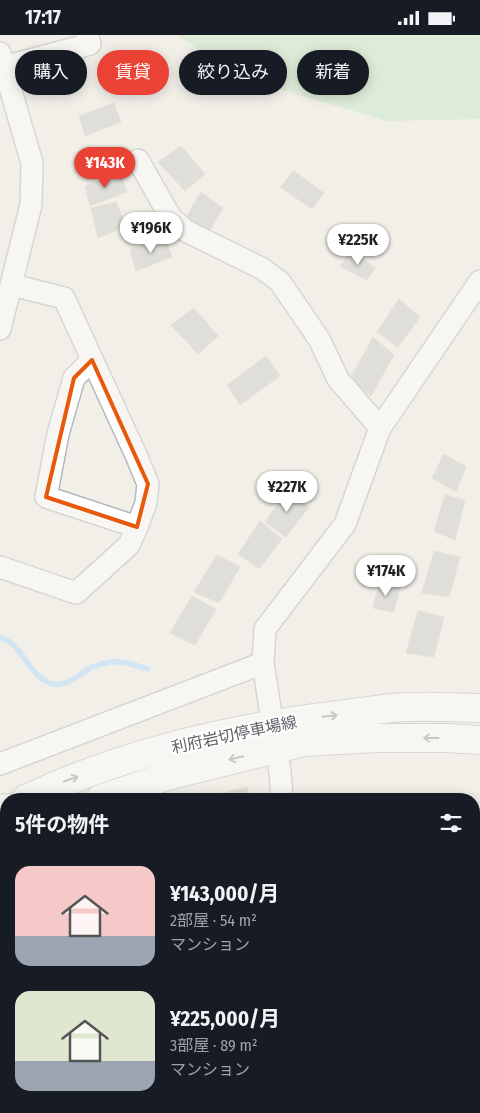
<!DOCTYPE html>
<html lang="ja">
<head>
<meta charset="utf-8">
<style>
  :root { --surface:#171b24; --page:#20242c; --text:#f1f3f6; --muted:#9ea1a6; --accent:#ea4335 }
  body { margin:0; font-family:"Fira Sans Condensed","Noto Sans JP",sans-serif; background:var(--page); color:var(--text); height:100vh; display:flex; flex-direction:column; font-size:19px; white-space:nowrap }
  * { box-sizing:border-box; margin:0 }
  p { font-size:16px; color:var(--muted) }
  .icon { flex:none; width:28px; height:28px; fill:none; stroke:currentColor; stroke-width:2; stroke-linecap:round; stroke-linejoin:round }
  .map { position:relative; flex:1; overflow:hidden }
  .details { position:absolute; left:0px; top:758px; width:480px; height:321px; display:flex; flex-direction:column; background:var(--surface); border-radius:20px 20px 0 0; box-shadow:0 2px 12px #0003 }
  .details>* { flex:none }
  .guide { position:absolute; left:15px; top:15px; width:450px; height:45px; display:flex; gap:10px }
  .price { position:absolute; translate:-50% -42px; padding:0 11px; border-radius:18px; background:#fff; color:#222; font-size:16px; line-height:32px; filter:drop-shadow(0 1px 2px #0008) }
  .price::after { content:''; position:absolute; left:50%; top:30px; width:15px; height:11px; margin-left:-8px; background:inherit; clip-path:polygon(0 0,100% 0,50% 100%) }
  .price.selected { background:var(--accent); color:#fff }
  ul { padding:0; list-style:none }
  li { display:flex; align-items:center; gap:15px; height:125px; padding:0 15px }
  li span { display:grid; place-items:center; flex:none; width:140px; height:100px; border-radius:15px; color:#555 }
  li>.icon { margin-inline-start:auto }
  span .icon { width:60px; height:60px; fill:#fffc; stroke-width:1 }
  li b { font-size:21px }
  h2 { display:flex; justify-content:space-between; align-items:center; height:60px; padding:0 15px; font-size:21px }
  .pill { padding:0 18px; border-radius:22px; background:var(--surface); box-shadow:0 2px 12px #0003; font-size:18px; line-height:45px }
  .pill.selected { background:var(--accent); color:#fff }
  .status { display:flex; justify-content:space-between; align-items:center; height:35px; padding:0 25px; background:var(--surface); direction:ltr }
  .status svg { height:14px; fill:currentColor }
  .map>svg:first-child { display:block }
  .green { fill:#c5e8c5 }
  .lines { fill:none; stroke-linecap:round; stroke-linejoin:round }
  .stream { stroke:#aadaff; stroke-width:5.5 }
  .building { fill:#cccac5; stroke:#d6d1c6 }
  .minor-casing { stroke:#b5b8bc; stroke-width:24 }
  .secondary-casing { stroke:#b6babf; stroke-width:30 }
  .minor { stroke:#fff; stroke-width:21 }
  .secondary { stroke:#fff; stroke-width:28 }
  .oneway { stroke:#979a9d }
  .marked { fill:none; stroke:#e8590c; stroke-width:4; stroke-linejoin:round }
  .labels { text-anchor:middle; stroke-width:4; stroke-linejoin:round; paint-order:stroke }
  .street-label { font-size:16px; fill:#5f6368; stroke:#fff }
</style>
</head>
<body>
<div class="status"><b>17:17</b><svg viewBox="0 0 49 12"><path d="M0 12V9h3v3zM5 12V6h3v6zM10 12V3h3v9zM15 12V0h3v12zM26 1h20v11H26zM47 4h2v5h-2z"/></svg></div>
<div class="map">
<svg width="480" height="1078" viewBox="0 0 480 1078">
  <rect width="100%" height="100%" fill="#f1efe8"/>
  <path class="green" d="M177,0H480V84L387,86L242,43Z
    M474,855H480V1078H380L375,1073L474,1072Z
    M46,1072H307V1073L302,1077L303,1078H42Z"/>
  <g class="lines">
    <path class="stream" d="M0,602C25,610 28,644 54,649C68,652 80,638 92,632C97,630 104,628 110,627C123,625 136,631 148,634"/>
  </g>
  <path class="building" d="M114,68L121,87L85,101L79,81Z
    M181,111L205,139L185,156L158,127Z
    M294,136L324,158L312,174L280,152Z
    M120,138L127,157L90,171L85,151Z
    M201,157L223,173L204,205L181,191Z
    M116,167L126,191L98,203L91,173Z
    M165,203L172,222L136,236L130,215Z
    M352,215L375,233L367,245L340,231Z
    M399,264L420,282L398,312L377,297Z
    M194,273L218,301L198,319L171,290Z
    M373,302L394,320L371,361L349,346Z
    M266,321L280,341L240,370L227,350Z
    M444,419L466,432L456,457L432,443Z
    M288,454L309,472L286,502L265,487Z
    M445,460L465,465L455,505L434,496Z
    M260,486L282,504L259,534L238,519Z
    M434,516L460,522L449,562L422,558Z
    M217,520L240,532L219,568L194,557Z
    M379,547L400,552L394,577L373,573Z
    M192,561L216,574L195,610L170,598Z
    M418,576L444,582L434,622L406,618Z
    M247,752L250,764H207V762Z
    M478,800L480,804V822L474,826V802Z
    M0,850L6,862V865L0,868Z
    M0,1012L6,1018V1047L2,1053L0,1051Z"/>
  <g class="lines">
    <g class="minor-casing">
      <path id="minor" d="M0,18L32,128L31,170L0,294
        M0,33L90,9L87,0
        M138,125L171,183L186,196L263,234L280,247L319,304L338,344L380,393
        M92,325L74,343L58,399L46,462L137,492
        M0,532L76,558L129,510L137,492L146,468L148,449L136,420L64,263L12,250
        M0,729L263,628
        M282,764L280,737L263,628L265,594L345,489L380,393L480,246
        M0,894L6,890
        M0,909L6,919
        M0,944L6,933"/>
    </g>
    <g class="secondary-casing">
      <path id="secondary" d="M26,764C125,717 239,691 348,679C369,676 390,672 412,672C434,671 457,673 480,673
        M100,764L171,740L304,707L376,703H446L480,705
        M0,776L6,773
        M0,808L6,805"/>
    </g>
    <use href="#minor" class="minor"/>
    <use href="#secondary" class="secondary"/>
  </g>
  <defs><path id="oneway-shaft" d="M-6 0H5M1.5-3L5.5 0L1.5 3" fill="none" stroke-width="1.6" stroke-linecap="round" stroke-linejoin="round" transform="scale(1.25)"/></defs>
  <g class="oneway">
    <use href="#oneway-shaft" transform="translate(330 681) rotate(-6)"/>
    <use href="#oneway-shaft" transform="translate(431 703) rotate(-180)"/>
    <use href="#oneway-shaft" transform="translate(236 723) rotate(166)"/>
    <use href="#oneway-shaft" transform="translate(71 744) rotate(-19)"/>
  </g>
  <path d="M0 0H480V1078H0ZM92,325L148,449L137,492L46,462L74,343Z" fill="#f1efe8" fill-opacity=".55" fill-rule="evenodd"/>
  <path class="marked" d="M92,325L148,449L137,492L46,462L74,343Z"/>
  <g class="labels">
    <g class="street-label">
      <text transform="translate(234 699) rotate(-12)" y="6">利府岩切停車場線</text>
    </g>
  </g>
</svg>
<b class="price selected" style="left:105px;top:154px">¥143K</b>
<b class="price" style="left:151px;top:219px">¥196K</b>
<b class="price" style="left:358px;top:231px">¥225K</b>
<b class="price" style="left:287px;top:478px">¥227K</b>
<b class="price" style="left:386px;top:562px">¥174K</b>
<div class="guide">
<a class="pill">購入</a>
<a class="pill selected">賃貸</a>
<a class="pill">絞り込み</a>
<a class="pill">新着</a>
</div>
<section class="details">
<h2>5件の物件<svg class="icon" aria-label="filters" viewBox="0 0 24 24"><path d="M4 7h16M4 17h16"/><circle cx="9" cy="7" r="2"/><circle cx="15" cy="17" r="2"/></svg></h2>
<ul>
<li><span style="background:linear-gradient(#f6c9c9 70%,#9aa5b1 0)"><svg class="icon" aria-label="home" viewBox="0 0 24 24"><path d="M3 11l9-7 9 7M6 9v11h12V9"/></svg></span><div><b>¥143,000/月</b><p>2部屋 · 54 m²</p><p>マンション</p></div></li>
<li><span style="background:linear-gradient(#dfe7d0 70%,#9aa5b1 0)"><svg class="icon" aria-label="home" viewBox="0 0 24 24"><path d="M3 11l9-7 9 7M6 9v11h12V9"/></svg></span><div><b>¥225,000/月</b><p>3部屋 · 89 m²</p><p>マンション</p></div></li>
</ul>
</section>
</div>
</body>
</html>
